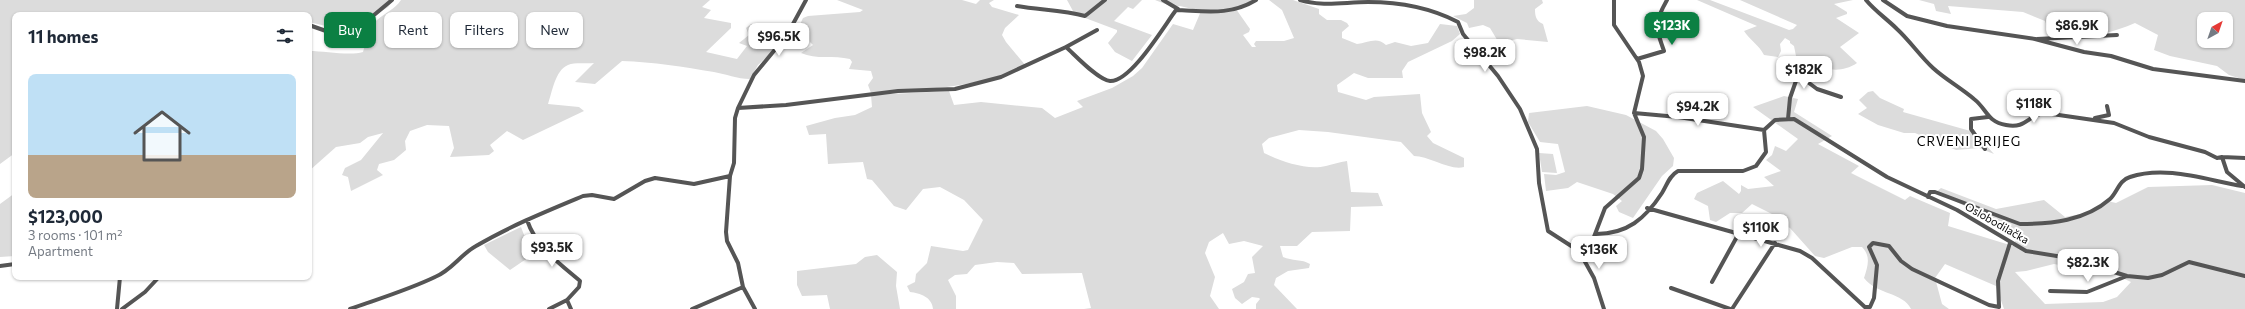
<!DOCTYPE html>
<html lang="en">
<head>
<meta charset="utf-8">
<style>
  :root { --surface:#fff; --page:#f6f6f7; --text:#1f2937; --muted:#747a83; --line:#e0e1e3; --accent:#0b8043 }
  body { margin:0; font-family:Commissioner,sans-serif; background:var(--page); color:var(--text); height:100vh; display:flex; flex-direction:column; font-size:15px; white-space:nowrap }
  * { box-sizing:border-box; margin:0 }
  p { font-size:13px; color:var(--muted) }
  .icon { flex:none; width:22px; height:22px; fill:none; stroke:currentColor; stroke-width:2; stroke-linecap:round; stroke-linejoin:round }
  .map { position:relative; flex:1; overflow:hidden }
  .side { position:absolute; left:12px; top:12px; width:300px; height:268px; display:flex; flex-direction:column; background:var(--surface); border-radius:8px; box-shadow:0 1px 3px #0004 }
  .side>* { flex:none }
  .banner { position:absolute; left:324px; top:12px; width:380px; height:36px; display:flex; gap:8px }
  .needle { width:26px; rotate:40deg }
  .buttons { position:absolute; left:2197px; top:12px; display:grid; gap:8px }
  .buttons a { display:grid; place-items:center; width:36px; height:36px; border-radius:8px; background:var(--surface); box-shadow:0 1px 3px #0004; font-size:20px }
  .price { position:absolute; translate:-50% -34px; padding:0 9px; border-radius:8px; background:#fff; color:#222; font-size:13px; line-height:26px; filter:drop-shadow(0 1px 2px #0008) }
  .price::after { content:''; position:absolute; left:50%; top:24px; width:12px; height:9px; margin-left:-6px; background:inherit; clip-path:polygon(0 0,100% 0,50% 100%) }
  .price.active { background:var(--accent); color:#fff }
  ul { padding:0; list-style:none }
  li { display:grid; align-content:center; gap:8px; height:212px; padding:0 16px }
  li+li { border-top:1px solid var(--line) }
  li span { display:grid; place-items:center; height:124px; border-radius:8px; color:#555 }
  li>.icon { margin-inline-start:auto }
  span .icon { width:72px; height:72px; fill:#fffc; stroke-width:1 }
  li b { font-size:17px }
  h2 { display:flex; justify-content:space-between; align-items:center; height:48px; padding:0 16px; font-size:17px }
  .chip { padding:0 14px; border-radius:8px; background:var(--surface); box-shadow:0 1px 3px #0004; font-size:14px; line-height:36px }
  .chip.active { background:var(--accent); color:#fff }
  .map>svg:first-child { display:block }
  .green { fill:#dcdcdc; fill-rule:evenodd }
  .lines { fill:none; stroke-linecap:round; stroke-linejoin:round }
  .street { stroke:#555; stroke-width:4 }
  .labels { text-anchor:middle; stroke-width:4; stroke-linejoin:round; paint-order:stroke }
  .street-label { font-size:11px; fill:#000; stroke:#fff }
  .quarter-label { font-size:13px; letter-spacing:1px; fill:#000; stroke:#fff }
</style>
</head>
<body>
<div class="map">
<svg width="2245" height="309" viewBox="0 0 2245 309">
  <rect width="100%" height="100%" fill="#fff"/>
  <path class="green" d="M0,0H394L388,7L368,20L356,43L348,42L330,27L309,22V15H15V153L0,164Z
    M401,0H710L702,7L711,10L704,18L731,23V28L706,52L737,59L747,46L739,43L749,35L746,28L751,24L792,27L797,31L803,18L808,16L860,12L863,10L837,0H962L976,4L980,0H994L989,3L992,7L1019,15L1005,28L1002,35L1006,42L1026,66C977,88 925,89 871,93L868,85L873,78L871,71L849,69L852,62L850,59C834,55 816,60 801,53L813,45L809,41V36L794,41L785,40L758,65L750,79C737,79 726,74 714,72C684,67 653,62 622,61L595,84L575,82L594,63C586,64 575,62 568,65C555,70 552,93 548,104L579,107L584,111L523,140L507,131L490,145L494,151L489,155L450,157L454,148L449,126L427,125L410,131L405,141L406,150L394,160L379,164L377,170L383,175L351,191L348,177L342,175L345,168L361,160L383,133L368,137L360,143L336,147L309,171V51C325,51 350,56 363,52C366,42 368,27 377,20C385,13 395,9 401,0Z
    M1067,0H1142L1133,9L1128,7L1114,21L1152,35L1132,61L1115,52L1108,43L1117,32V30L1072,13L1073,11Z
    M1155,0H1256L1236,9L1250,29L1249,32L1243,35L1252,47H1256L1254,44L1256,41H1284L1294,38L1282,10L1269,0H1293L1319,9V14L1327,20H1341L1347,23L1349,26L1342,32V38L1357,44C1367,43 1377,36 1386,45L1395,42L1411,46L1428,43L1440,24L1457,26L1460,34L1452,41L1408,62L1402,71L1403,78H1368L1354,73L1337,85L1338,92L1366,100L1374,97L1420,94L1422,113L1431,132L1427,136L1433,143L1464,158V167C1450,171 1429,156 1414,156L1401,142L1328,132L1299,130L1269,138L1262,144L1264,153C1280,161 1307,171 1326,166C1334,164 1339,162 1347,161L1351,192L1378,193L1383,206L1351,207L1350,231L1312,232L1297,246H1280L1283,257C1292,261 1302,259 1310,264L1309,268L1288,271L1276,278L1274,285L1297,309H1256V304L1260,299L1259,298L1252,297L1242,304L1235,298L1232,289L1244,282L1248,274L1255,273L1252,257L1263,246L1244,241L1229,244L1223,233L1209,242L1205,253L1215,277L1210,296L1219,309H1084L1091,308L1082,273L1022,274L1014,263L997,262L975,265L967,274L955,275L948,280L956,296V309H933C932,297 920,293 910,292L907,286L915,282L916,274L927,263L931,246L963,251L968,250L983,220L964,200L940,187L923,189L906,210L894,206L872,180L867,179L863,162L828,164L826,134L809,135L806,126L835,118L855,115L872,107L871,95L949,91L954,105L981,102L1042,108L1055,118L1083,107L1077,101L1112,88L1133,76L1142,68L1173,24L1193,30L1201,11L1180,6L1173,7Z
    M1474,0H1542L1543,3L1535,9C1535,16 1536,21 1543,24L1548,42L1517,39L1499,43L1490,28L1483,25L1469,28L1467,23L1453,16L1466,14L1474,8Z
    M1697,0H1710L1789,30L1793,29L1797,25L1740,0H1853L1834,4L1847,12V14L1836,18L1859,33L1840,47L1857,63C1836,77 1816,66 1796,56L1794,46L1790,43V41L1785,38L1780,44L1781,51L1778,57L1764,55C1759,45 1750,40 1744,31L1757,26Z
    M1919,0H2245V80L2229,75L2217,66L2170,56L2154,50L2158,35L2135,23C2111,33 2096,37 2070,36L2068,32L2048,29L2045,21L2023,12L1948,6L1951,14L1936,11L1934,4ZM2204,19H2226V41H2204Z
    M1873,91L1880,98L1904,109L1903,112L1974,132L1994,154L1979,148L1956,150L1915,133H1904L1878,125L1858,114L1867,108L1859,100L1868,92Z
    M1784,96L1798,99L1794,112L1832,136L1818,144L1859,166L1851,173L1905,200L1910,196L1950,213L1948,226L2013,246L2017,238L1969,208L1936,192L1941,188L1996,209L2044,200L2065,217L2092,212L2107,201L2116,203L2148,187L2212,185L2245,193V309H2004L1996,286L1945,264L1935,278L1942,304L1949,309H1911C1903,292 1877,295 1864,278C1868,266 1871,256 1862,247H1852L1824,258L1815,256L1790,228L1773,221L1774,218L1772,214L1752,204L1742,213H1730L1716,222L1710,220L1708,206L1694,199L1697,193L1723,181L1739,194L1741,191V185L1748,189L1774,186L1764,177L1781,171L1766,160L1772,155L1775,146L1786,151L1798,139L1753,107ZM2054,264L2116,275L2131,282L2117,297L2103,302L2045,304L2015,272L2026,271Z
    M1587,106L1626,115L1656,131L1663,139L1674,158L1673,166L1662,176L1633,218L1619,212L1616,206L1622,201L1613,194L1577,182L1568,188L1546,191L1544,174L1556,175L1565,172L1558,144L1540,142L1528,122L1529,113Z
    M1539,153L1553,154L1557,173L1542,172Z
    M15,193V256L0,257V204Z
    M521,227L529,248L535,253L510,270L488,252L484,245Z
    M877,255L897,272L896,286L900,309H830L827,295L802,296L797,285V271L856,264L865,257Z"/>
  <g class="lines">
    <path class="street" d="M1163,0L1178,9
      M1300,0C1324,7 1344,2 1368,2C1398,2 1431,8 1458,22L1463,34L1498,76L1520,109L1537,149L1539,183L1548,231L1579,251
      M1866,0C1875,11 1887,19 1897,29C1910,41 1920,56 1933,68C1945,79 1961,88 1974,99C1987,109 1987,122 2006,125C2027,129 2027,115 2045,113L2114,123L2149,137L2205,152L2217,158L2222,157L2227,172L2245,187
      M1883,0L1907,16L1947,26L2035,39L2084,52L2111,56L2153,69L2245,81
      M1017,6C1040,10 1063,10 1085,16L1105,0
      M309,25L326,31L339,44L352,46L359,41L368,20L392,0
      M2037,39L2117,35
      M1066,47L1097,30
      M1637,59L1664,51C1655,26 1654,23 1667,0
      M738,108L754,75L787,35L806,0
      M1634,113L1678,117L1764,130
      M2095,118L2109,115L2107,106
      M1788,119L1790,98L1797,78L1805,80L1817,89L1841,97
      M1985,149L1971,129V119L1988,117
      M2222,157L2245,158
      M1928,197L1930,192H1935L2020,224C2051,224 2085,221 2110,199C2117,193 2119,180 2130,177C2166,165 2206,180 2242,186
      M1647,208L1800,251L1812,258L1867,309
      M527,220C536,247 559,263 580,281L579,287L567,300L571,309
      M1596,234C1627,234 1645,219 1662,193C1667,185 1669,176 1678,171H1743L1756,166L1766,152L1764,130L1775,120L1794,119L1887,177L1957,210L2026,251L2069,258L2127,276L2148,278L2162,275L2189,262L2245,276
      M0,266L15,264
      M1712,282L1739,233
      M1671,288L1730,309
      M2050,291L2087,292L2127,276
      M1866,307H1870L1874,298L1877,265L1869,247L1873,243L1889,246L1901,261L1912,269L1989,305L1999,307L1998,281L2010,243
      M117,309L120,277
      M122,309L145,292L159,277
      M350,309C378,299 408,290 435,277C452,270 461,254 476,246C510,226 547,211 583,196L592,195L614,199L645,181L655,178L694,184L730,176
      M549,309L567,300
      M692,309L743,287
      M755,309L743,287L738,263L727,241L726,232L730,176L734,163L735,118L738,108L786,105L898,91L955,89L1001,77L1066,47C1075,55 1098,80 1110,81C1131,82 1164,26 1176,10C1205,11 1230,16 1256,0
      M1604,309L1594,278L1579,251L1592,242L1605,208L1639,178L1642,169L1644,137L1634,113L1643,76L1639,62L1614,25V0
      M1732,309L1775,243"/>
  </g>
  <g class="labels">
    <g class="street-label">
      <text transform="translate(1997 223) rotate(30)" y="4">Oslobodilačka</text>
    </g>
    <g class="quarter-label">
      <text x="1969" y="146">CRVENI BRIJEG</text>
    </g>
  </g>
</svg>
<div class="buttons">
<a><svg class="needle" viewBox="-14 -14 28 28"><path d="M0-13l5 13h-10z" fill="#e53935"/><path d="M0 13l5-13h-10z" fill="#747a83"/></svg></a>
</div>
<b class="price active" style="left:1672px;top:46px">$123K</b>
<b class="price" style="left:2077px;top:46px">$86.9K</b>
<b class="price" style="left:779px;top:57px">$96.5K</b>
<b class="price" style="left:1485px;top:73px">$98.2K</b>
<b class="price" style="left:1804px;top:90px">$182K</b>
<b class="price" style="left:2034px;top:124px">$118K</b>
<b class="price" style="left:1698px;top:127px">$94.2K</b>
<b class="price" style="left:1761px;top:248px">$110K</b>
<b class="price" style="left:552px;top:268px">$93.5K</b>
<b class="price" style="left:1599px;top:270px">$136K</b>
<b class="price" style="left:2088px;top:283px">$82.3K</b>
<div class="banner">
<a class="chip active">Buy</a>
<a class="chip">Rent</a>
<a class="chip">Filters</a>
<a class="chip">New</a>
</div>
<section class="side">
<h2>11 homes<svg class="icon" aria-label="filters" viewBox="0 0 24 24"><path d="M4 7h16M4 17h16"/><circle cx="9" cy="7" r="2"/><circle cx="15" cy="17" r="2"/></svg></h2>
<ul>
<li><span style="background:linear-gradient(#bfe0f5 65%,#b9a48a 0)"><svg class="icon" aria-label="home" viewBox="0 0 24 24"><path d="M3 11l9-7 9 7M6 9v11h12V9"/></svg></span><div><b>$123,000</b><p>3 rooms · 101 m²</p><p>Apartment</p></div></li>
</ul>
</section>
</div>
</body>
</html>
